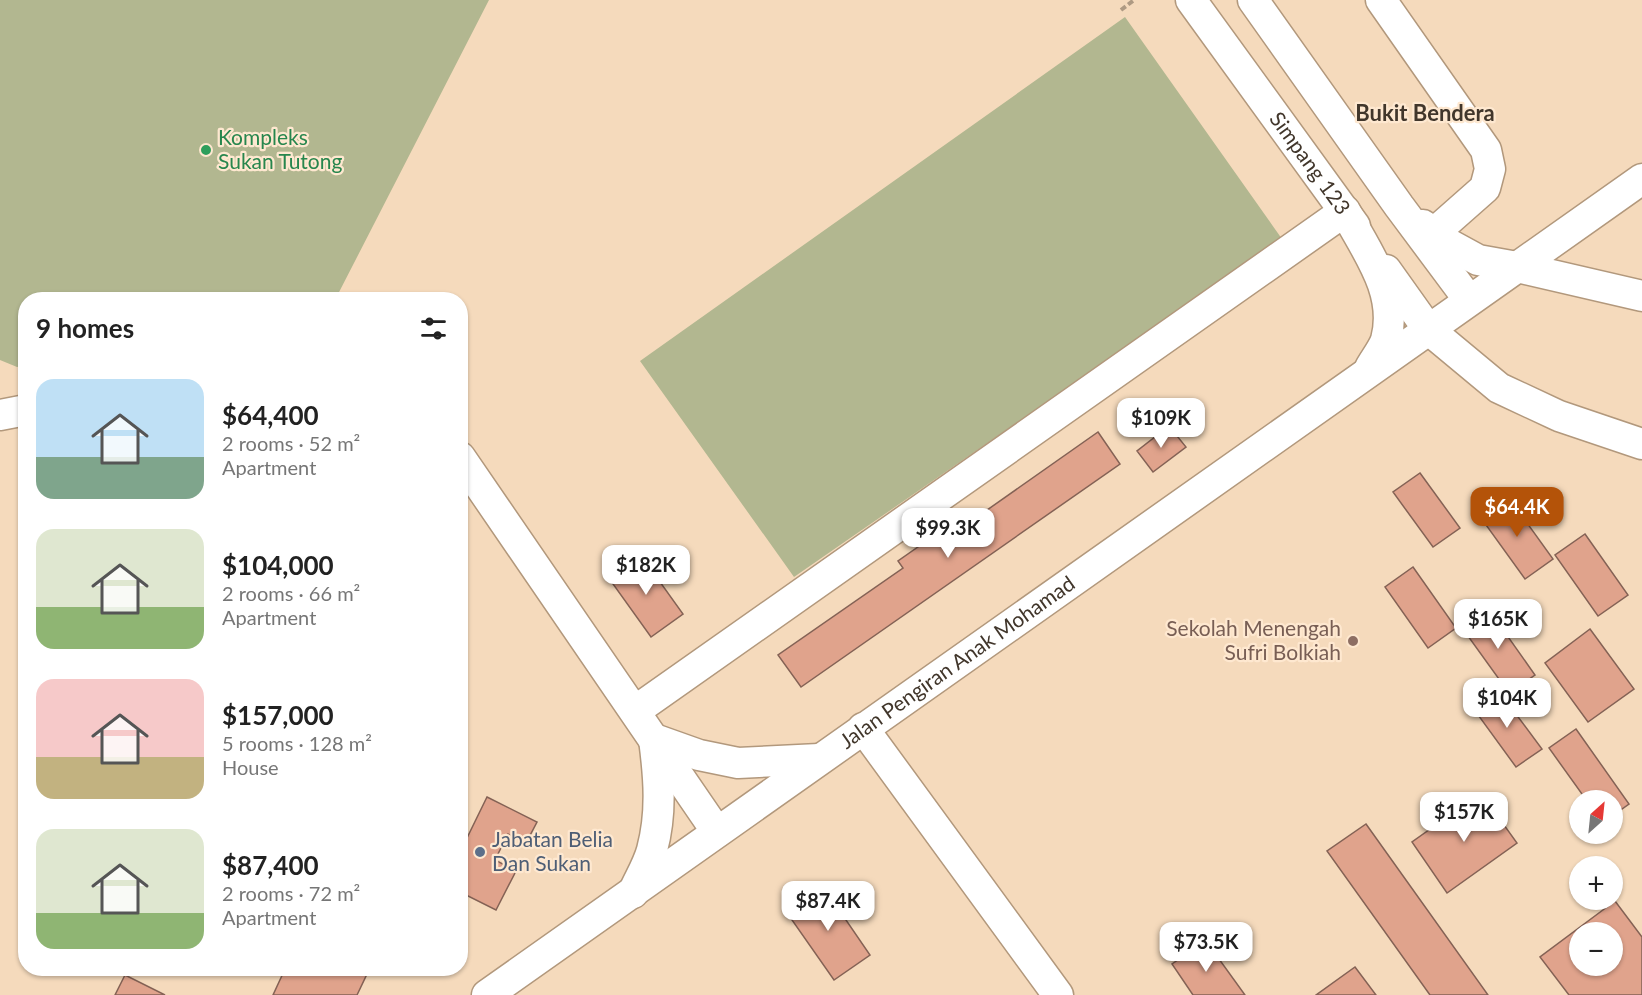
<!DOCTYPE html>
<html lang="en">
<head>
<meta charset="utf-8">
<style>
  :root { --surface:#fff; --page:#f2f2f2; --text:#222; --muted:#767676; --accent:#b45309 }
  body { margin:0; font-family:Lato,sans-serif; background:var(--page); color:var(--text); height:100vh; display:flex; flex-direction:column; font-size:22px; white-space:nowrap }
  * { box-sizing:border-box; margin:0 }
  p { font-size:20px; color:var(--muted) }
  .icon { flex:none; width:33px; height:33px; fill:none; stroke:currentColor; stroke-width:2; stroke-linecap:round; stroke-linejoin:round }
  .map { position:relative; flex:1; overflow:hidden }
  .sheet { position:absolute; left:18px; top:292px; width:450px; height:684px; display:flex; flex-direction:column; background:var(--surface); border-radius:24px; box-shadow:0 2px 4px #0004 }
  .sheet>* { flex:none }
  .needle { width:39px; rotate:27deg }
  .tools { position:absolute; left:1569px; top:790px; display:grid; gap:12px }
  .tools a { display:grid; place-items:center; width:54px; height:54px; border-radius:50%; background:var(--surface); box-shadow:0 2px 4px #0004; font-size:30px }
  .price { position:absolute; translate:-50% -51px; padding:0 14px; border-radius:12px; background:#fff; color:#222; font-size:20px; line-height:39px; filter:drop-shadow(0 2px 3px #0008) }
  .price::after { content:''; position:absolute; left:50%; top:36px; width:18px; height:14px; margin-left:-9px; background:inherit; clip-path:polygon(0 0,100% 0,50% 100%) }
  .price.active { background:var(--accent); color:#fff }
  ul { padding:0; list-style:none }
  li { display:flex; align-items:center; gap:18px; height:150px; padding:0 18px }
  li span { display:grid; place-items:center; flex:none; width:168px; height:120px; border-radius:18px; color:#555 }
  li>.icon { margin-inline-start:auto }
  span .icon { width:72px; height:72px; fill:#fffc; stroke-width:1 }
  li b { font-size:26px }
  h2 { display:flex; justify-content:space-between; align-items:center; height:72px; padding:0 18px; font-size:26px }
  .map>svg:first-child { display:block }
  .green { fill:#b2b790 }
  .building { fill:#e0a38c; stroke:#846255; stroke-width:1.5; fill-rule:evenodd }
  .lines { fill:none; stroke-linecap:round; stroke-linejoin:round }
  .minor-casing { stroke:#b2987c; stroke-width:33 }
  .path { stroke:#ae9a83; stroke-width:4; stroke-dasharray:6 3; stroke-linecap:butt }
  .minor { stroke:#fff; stroke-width:30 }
  .leisure-dot { fill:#2e9e5b; stroke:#fee8d0; stroke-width:2 }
  .education-dot { fill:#8d6e63; stroke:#fee8d0; stroke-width:2 }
  .service-dot { fill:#5c6f8a; stroke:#fee8d0; stroke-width:2 }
  .labels { text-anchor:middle; stroke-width:4.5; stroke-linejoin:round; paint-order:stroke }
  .leisure-label { font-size:21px; fill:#27864d; stroke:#fee8d0; text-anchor:start }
  .street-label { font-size:21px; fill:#41362b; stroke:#fee8d0 }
  .education-label { font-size:21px; fill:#785e54; stroke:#fee8d0; text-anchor:end }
  .service-label { font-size:21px; fill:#4e5e75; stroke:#fee8d0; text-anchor:start }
  .neighbourhood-label { font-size:22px; font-weight:bold; fill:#41362b; stroke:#fee8d0 }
</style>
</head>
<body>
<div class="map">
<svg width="1642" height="995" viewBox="0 0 1642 995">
  <rect width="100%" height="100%" fill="#f5dabc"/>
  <path class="green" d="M0,0H489L335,300H26L25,366L17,367L0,360Z
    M1125,17L1282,239L794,577L640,361Z"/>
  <path class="building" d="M1169,426L1186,447L1153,472L1137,451Z
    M1098,432L1120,464L801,687L778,655L903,568L898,561L965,514L970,522Z
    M1420,473L1460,528L1433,547L1393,492Z
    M1509,498L1553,559L1525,579L1481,518Z
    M1585,534L1628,595L1598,616L1555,555Z
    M640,554L683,614L651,637L608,577Z
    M1413,567L1456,628L1428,648L1385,587Z
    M1487,607L1535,675L1509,693L1460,625Z
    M1590,629L1634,689L1588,722L1545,663Z
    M1498,690L1542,749L1516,767L1473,708Z
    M1576,729L1629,804L1612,816V801H1587L1549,748Z
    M1481,793L1517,843L1447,893L1412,842Z
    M487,797L537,822L526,843L508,834L495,860L516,871L496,910L460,892V842L464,844Z
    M1366,824L1488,995H1430L1327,851Z
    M822,885L870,955L834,980L785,910Z
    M1615,901L1642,937V995H1569L1540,957ZM1580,933H1612V966H1580Z
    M1206,941L1245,995H1193L1172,964Z
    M1355,967L1376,995H1316Z
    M285,969H356L367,974L357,995H273Z
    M125,975L165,995H115Z"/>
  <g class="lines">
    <g class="minor-casing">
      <g id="minor">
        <path id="s1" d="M1191,0L1355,226"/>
        <path d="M1253,0L1399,206L1469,300"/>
        <path d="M1381,0L1486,150L1490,169L1485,188L1434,233"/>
        <path d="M1423,225L1445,242L1478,260L1517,267L1642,296"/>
        <path d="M1386,270L1428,329L1499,388L1559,416L1642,444"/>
        <path d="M0,415L26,410"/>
        <path d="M460,457L717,832"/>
        <path d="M635,711L1345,211C1366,251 1399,292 1386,340C1383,349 1375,359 1370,368"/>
        <path d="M863,728L1058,995"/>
        <path d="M633,893C639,879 648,865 652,850C662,813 659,777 654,739L699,755L738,763L819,759"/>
        <path id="s2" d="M487,995L1642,179"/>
      </g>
    </g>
    <path class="path" d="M1121,10L1134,0"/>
    <use href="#minor" class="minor"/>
  </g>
  <circle class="leisure-dot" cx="206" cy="150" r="6"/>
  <circle class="education-dot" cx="1353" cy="641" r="6"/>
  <circle class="service-dot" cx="480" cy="852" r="6"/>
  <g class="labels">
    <g class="leisure-label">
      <text x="218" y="145">Kompleks<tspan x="218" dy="24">Sukan Tutong</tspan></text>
    </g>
    <g class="street-label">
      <text dy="7" stroke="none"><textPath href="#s1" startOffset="202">Simpang 123</textPath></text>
      <text dy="7" stroke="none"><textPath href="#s2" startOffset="576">Jalan Pengiran Anak Mohamad</textPath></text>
    </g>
    <g class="education-label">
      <text x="1341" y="636">Sekolah Menengah<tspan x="1341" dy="24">Sufri Bolkiah</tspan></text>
    </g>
    <g class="service-label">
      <text x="492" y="847">Jabatan Belia<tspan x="492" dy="24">Dan Sukan</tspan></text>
    </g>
    <g class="neighbourhood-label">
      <text x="1425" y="121">Bukit Bendera</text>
    </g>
  </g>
</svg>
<div class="tools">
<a><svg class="needle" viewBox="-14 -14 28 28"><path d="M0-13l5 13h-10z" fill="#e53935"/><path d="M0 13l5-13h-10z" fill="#767676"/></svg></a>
<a>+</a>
<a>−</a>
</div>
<b class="price" style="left:1161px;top:449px">$109K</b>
<b class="price active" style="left:1517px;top:538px">$64.4K</b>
<b class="price" style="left:948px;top:559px">$99.3K</b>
<b class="price" style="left:646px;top:596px">$182K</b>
<b class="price" style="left:1498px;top:650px">$165K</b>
<b class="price" style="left:1507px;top:729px">$104K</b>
<b class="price" style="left:1464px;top:843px">$157K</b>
<b class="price" style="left:828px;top:932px">$87.4K</b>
<b class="price" style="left:1206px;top:973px">$73.5K</b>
<section class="sheet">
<h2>9 homes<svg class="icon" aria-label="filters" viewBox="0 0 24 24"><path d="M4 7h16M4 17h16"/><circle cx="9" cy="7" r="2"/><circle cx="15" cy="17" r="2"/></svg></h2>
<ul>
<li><span style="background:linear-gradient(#bfe0f5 65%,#7fa58c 0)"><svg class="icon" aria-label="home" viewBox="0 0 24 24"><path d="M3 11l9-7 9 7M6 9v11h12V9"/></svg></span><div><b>$64,400</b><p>2 rooms · 52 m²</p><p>Apartment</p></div></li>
<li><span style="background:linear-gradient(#dfe7d0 65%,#8fb573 0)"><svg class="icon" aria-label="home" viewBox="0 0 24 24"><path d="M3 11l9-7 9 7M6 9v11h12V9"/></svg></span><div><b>$104,000</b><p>2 rooms · 66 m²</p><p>Apartment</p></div></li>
<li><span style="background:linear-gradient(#f6c9c9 65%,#c2b280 0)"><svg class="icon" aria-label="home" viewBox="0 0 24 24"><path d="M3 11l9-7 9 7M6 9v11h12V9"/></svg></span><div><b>$157,000</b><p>5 rooms · 128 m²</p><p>House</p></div></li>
<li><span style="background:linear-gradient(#dfe7d0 70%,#8fb573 0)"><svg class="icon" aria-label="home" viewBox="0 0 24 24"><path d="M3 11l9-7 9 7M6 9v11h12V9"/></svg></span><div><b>$87,400</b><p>2 rooms · 72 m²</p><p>Apartment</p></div></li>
</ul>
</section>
</div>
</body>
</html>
